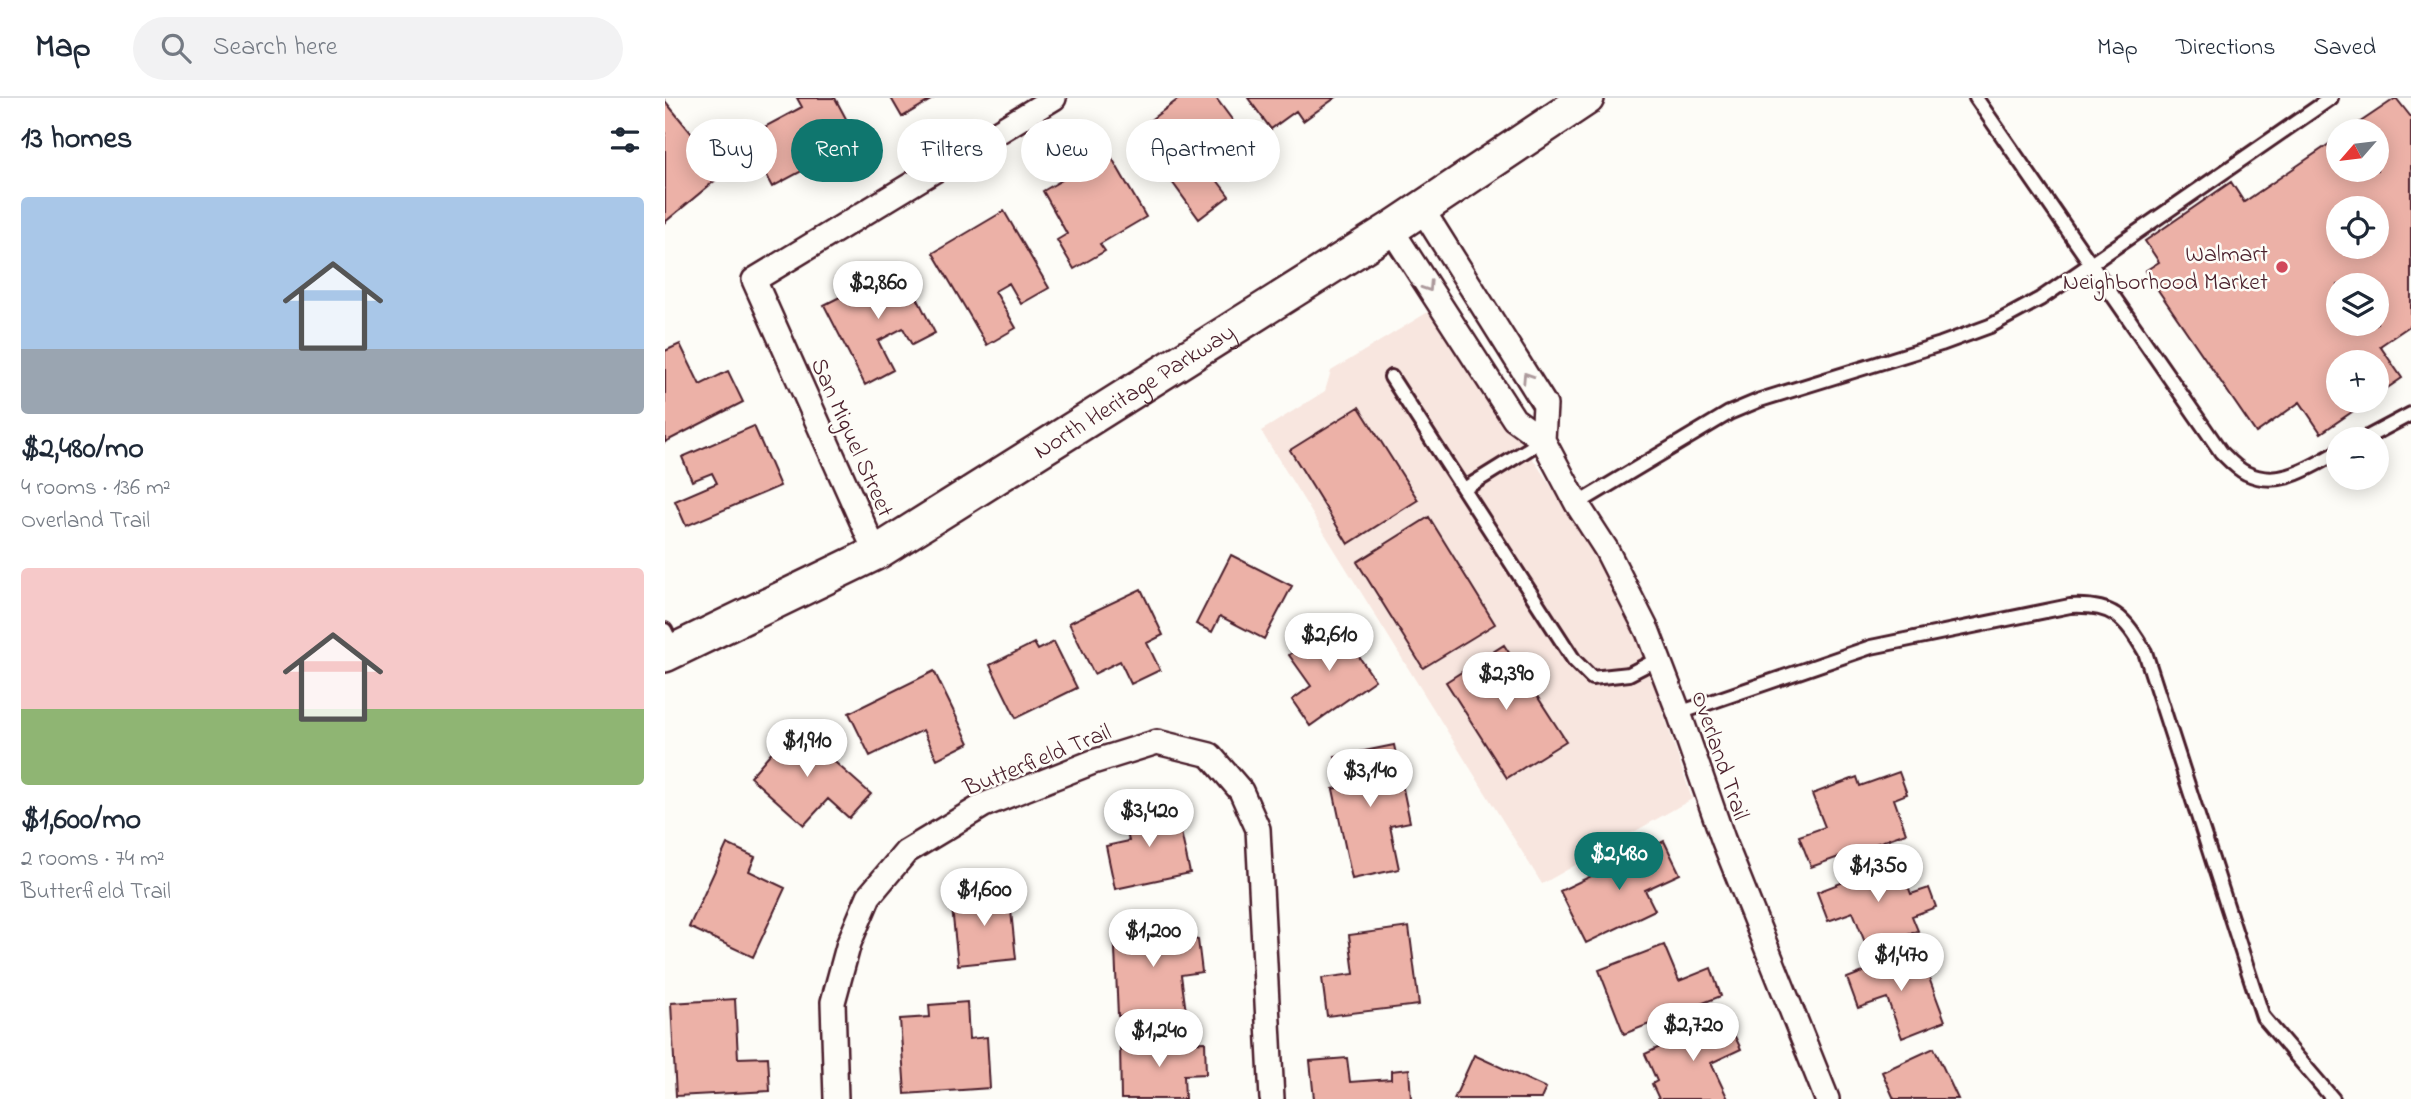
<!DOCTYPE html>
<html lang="en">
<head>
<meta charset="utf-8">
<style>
  :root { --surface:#fff; --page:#f2f2f3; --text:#1f2937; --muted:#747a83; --line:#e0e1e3; --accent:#0f766e }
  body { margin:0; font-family:"Indie Flower",sans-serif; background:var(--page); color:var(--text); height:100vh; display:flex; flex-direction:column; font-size:26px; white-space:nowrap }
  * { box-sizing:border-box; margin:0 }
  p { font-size:23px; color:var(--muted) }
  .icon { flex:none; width:38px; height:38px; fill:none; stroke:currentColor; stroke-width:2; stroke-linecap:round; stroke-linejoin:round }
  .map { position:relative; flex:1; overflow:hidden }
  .sheet { display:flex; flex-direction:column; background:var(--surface); width:665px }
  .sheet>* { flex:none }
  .guide { position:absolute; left:21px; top:21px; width:665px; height:63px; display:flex; gap:14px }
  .needle { width:46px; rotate:242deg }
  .fabs { position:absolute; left:1661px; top:21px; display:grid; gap:14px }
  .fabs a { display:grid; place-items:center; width:63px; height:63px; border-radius:50%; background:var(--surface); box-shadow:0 4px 18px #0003; font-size:35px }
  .price { position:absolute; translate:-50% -60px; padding:0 16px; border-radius:24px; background:#fff; color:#222; font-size:23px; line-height:46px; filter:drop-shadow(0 2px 4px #0008) }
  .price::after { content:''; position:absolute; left:50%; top:42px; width:21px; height:16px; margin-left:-10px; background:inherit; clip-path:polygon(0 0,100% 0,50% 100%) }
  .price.active { background:var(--accent); color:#fff }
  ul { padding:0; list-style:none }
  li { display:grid; align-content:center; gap:14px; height:371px; padding:0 21px }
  li span { display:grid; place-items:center; height:217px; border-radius:7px; color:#555 }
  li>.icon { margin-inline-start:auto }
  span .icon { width:126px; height:126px; fill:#fffc; stroke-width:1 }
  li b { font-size:30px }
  h2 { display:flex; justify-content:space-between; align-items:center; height:84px; padding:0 21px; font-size:30px }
  .chip { padding:0 24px; border-radius:32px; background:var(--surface); box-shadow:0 4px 18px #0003; font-size:24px; line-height:63px }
  .chip.active { background:var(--accent); color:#fff }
  header { display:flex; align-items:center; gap:42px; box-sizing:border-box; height:98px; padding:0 35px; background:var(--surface); border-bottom:2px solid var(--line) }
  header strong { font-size:33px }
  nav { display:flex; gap:38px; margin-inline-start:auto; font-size:24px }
  .search { width:490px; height:63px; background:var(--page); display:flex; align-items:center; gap:18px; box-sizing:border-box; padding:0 24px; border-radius:38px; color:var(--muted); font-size:26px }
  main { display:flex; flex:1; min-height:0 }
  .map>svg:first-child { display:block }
  .built { fill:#f8e6df }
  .building { fill:#ecb1a7; stroke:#4a1f2b; stroke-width:2; fill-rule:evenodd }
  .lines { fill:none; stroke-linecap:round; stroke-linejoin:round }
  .lane-casing { stroke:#4a1f2b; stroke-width:18 }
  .street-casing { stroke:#4a1f2b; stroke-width:28 }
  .secondary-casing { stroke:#4a1f2b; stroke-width:38 }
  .lane { stroke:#fdfcf7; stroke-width:12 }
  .street { stroke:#fdfcf7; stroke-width:23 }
  .secondary { stroke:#fdfcf7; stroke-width:33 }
  .oneway { stroke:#ac999b }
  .poi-dot { fill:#d1495b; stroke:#fdfcf7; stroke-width:2.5 }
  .labels { text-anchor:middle; stroke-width:5; stroke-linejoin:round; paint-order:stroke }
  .poi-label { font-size:24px; fill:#4a1f2b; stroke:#fdfcf7; text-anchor:end }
  .street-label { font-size:24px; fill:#4a1f2b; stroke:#fdfcf7 }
</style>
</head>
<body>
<header>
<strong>Map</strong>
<div class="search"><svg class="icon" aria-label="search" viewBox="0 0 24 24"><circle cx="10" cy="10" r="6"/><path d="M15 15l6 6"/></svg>Search here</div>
<nav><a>Map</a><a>Directions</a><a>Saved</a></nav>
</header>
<main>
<section class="sheet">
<h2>13 homes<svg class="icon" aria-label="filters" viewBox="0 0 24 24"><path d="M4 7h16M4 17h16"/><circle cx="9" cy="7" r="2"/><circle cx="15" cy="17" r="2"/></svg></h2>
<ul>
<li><span style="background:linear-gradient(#a9c7e8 70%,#9aa5b1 0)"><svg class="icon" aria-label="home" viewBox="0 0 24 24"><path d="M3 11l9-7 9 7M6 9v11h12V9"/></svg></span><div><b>$2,480/mo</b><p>4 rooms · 136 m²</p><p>Overland Trail</p></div></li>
<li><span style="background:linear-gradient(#f6c9c9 65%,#8fb573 0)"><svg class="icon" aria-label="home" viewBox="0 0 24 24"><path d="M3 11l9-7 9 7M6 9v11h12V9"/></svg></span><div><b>$1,600/mo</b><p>2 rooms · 74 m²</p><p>Butterfield Trail</p></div></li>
</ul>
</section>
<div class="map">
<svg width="1746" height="1001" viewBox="0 0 1746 1001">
  <rect width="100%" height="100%" fill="#fdfcf7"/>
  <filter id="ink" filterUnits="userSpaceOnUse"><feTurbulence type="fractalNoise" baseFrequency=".0143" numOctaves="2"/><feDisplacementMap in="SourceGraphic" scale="14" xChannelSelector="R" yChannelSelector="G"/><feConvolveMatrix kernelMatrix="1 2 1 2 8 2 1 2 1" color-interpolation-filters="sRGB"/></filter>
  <g filter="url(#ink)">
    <path class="built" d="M768,211L960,499L1027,701L877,786L596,333L660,293L666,273Z"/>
    <path class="building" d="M132,0H170L193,43L107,89L81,39L137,9Z
      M226,0H269L237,19Z
      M515,0H551L585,46L546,74L564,98L534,121L481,48L491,42L480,26Z
      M583,0H670L638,23L631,13L606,31Z
      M1731,0L1746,19V227L1715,248L1737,280L1712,297V264H1673V303H1703L1656,335L1635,304L1591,335L1480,173L1494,164L1480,143L1566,84L1579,104L1673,40V72H1712V33H1682ZM1673,110H1712V149H1673ZM1673,187H1712V226H1673Z
      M0,3L59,75L0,124Z
      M444,55L481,119L435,146L440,153L409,171L392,142L402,136L378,93Z
      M339,113L384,190L356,206L344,185L330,193L351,230L322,247L268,155Z
      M236,168L270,235L247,247L238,230L213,243L228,272L200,287L159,207Z
      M15,246L35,287L63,273L78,304L0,344V253Z
      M694,309L753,402L683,446L625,352Z
      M89,328L115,388L21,428L10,403L52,385L47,375L27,383L17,359Z
      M764,419L830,526L758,570L692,464Z
      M566,457L627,488L599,541L555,518L547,534L531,526Z
      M476,491L498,537L482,545L495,572L466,586L455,563L429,576L404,525Z
      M670,524L710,582L645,628L627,602L646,588L624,557Z
      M389,544L412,590L351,620L325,567L369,545L373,552Z
      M839,547L901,643L842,680L781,584Z
      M269,573L304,645L272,661L258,632L205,658L184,615Z
      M129,628L206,696L184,720L163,701L139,727L85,679Z
      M729,647L745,724L725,728L734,771L687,781L668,691L677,689L670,659Z
      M1234,674L1242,696L1229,701L1241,735L1146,769L1134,738L1160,729L1147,696L1192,679L1195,688Z
      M510,707L525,775L450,791L441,748L464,743L458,718Z
      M999,743L1015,776L980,792L990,812L921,845L895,793Z
      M62,746L90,759L84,773L120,790L88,859L24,829Z
      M1234,763L1246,796L1264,790L1271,809L1247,818L1253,833L1203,852L1188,814L1163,823L1152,794Z
      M344,793L351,861L293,867L286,800Z
      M484,823L491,831L533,842L537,874L516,877L521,914L453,918L449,829Z
      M744,829L754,907L662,918L657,880L689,876L684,837Z
      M999,847L1014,883L1046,870L1056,898L959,936L934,872Z
      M1254,853L1280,923L1237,940L1222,900L1193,910L1182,880Z
      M70,901L73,960L103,959L105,993L11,998L6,905Z
      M302,904L304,941L322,939L325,990L240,996L235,921L265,919L264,907Z
      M1060,918L1076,951L1046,965L1063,1001H994L987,986L992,983L980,956Z
      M540,944L541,976L519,977L520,1001H456L455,946Z
      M1269,950L1293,1001H1229L1217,974Z
      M809,957L881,990L876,1001H789Z
      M682,960L685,984L726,981V973L744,971L746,1001H649L645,963Z"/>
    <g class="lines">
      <g class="lane-casing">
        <path id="lane" d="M1311,0L1556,354C1563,361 1572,371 1581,375C1614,391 1644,370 1673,354
          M726,279L909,562L927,580L964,576L993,561
          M1699,341L1746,316
          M799,391L878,342
          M912,406L1064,315L1095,302L1276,246L1325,228L1375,201L1666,0
          M0,532L10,552
          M1014,615L1206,549L1405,508C1448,506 1459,518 1480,554L1598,919L1668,1001"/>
      </g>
      <g class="street-casing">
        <path id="street" d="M757,111L880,307L878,342
          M726,131L849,321L878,342L912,406L941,451L983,534L1014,615L1058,741L1162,1001
          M211,455L89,182L389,0
          M171,1001L168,904L184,845L204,798L241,754L319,707L428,664L492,644L545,657L576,693L593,731L607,1001"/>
      </g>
      <g class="secondary-casing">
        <g id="secondary">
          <path id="s1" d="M0,557L211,455L726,131L922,0"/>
        </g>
      </g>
      <use href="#lane" class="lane"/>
      <use href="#street" class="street"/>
      <use href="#secondary" class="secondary"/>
    </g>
    <defs><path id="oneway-chevron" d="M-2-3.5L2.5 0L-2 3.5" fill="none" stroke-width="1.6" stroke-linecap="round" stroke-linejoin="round" transform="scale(1.75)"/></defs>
    <g class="oneway">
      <use href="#oneway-chevron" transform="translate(763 189) rotate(57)"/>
      <use href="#oneway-chevron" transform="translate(862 279) rotate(-123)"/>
    </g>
  </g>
  <circle class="poi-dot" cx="1617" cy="169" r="7"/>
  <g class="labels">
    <g class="poi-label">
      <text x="1603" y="163">Walmart<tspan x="1603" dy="28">Neighborhood Market</tspan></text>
    </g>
    <g class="street-label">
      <text dy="8" stroke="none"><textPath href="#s1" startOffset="539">North Heritage Parkway</textPath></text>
      <text transform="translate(188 339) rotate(66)" y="8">San Miguel Street</text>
      <text transform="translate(1056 657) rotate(71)" y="8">Overland Trail</text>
      <text transform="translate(372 661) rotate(-22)" y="8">Butterfield Trail</text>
    </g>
  </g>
</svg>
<div class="fabs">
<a><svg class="needle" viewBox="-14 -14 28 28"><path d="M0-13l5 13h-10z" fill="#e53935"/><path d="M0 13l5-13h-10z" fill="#747a83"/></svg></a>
<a><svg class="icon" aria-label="locate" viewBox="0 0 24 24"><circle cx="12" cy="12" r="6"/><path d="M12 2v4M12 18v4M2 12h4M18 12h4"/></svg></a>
<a><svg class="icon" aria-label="layers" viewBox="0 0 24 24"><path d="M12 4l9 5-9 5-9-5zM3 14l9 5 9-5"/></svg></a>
<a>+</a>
<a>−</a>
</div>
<b class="price" style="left:213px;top:223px">$2,860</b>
<b class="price" style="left:664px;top:575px">$2,610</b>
<b class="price" style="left:841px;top:614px">$2,390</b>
<b class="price" style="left:142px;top:681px">$1,910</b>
<b class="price" style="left:705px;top:711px">$3,140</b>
<b class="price" style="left:484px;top:751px">$3,420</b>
<b class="price active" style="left:954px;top:794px">$2,480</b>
<b class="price" style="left:1213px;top:806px">$1,350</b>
<b class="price" style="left:319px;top:830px">$1,600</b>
<b class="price" style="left:488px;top:871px">$1,200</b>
<b class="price" style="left:1236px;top:895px">$1,470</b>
<b class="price" style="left:1028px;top:965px">$2,720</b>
<b class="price" style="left:494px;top:971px">$1,240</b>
<div class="guide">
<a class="chip">Buy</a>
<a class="chip active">Rent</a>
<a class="chip">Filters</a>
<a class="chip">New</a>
<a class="chip">Apartment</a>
</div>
</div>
</main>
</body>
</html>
